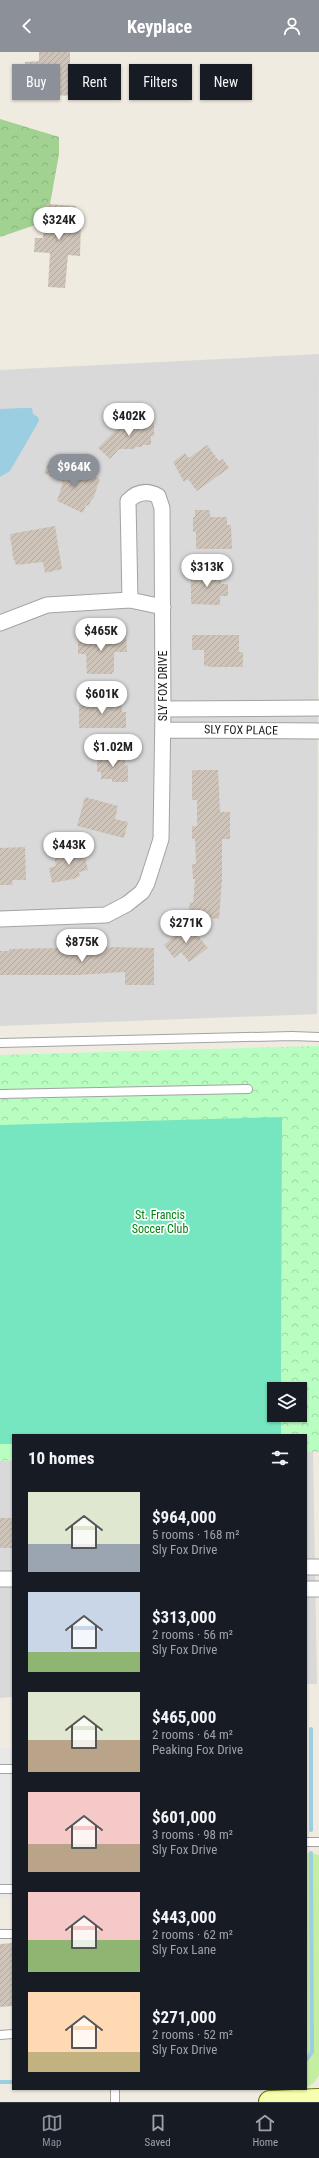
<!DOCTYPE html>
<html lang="en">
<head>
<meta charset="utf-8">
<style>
  :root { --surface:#171b24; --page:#20242c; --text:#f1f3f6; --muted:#9ea1a6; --line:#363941; --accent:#8c9099 }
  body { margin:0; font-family:"Roboto Condensed",sans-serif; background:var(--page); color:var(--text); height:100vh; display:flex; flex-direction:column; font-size:15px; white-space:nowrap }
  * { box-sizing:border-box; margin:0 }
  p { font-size:13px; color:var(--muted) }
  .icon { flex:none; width:22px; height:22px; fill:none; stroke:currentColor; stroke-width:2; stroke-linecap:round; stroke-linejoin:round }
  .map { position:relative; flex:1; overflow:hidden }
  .drawer { position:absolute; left:12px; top:1382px; width:295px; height:656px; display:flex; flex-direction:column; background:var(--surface); border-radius:0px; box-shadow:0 1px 3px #0004 }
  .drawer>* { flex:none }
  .banner { position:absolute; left:12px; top:12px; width:295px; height:36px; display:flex; gap:8px }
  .controls { position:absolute; left:267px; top:1330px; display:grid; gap:8px }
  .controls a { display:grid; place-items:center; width:40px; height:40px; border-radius:0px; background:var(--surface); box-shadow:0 1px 3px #0004; font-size:20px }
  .price { position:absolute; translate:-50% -34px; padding:0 9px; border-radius:14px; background:#fff; color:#222; font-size:13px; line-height:26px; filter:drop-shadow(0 1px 2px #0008) }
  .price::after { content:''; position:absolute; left:50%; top:24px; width:12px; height:9px; margin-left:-6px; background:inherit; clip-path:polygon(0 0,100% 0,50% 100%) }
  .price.selected { background:var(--accent); color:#fff }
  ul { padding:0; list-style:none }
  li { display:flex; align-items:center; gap:12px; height:100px; padding:0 16px }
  li span { display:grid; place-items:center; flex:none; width:112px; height:80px; border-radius:0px; color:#555 }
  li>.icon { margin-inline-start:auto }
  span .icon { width:48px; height:48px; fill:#fffc; stroke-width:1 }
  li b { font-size:17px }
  h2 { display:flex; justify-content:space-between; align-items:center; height:48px; padding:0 16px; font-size:17px }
  .tag { padding:0 14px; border-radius:0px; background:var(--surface); box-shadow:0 1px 3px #0004; font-size:14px; line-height:36px }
  .tag.selected { background:var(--accent); color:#fff }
  header { display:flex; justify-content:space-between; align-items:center; height:52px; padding:0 16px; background:var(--accent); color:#fff; font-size:18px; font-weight:700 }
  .menu { display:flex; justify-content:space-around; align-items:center; height:56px; border-top:1px solid var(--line); background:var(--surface); font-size:11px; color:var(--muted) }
  .menu a { display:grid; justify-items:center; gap:2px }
  .menu .selected { color:var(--accent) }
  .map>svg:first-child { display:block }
  .residential { fill:#dad9d9 }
  .grass { fill:#c4efa1 }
  .forest { fill:url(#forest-crowns) }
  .park { fill:url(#park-crowns); fill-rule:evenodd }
  .pitch { fill:#76e6c0 }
  .parking { fill:#e8e8e8 }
  .water { fill:#9ccee1 }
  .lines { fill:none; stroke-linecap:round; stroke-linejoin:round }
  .stream { stroke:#9ccee1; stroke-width:4 }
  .building { fill:url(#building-hatch) }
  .lane-casing { stroke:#a3a3a3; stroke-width:10 }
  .street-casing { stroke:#a3a3a3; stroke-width:17 }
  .secondary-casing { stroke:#647600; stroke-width:24 }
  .lane { stroke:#fff; stroke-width:8 }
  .street { stroke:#fff; stroke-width:15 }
  .secondary { stroke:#f7ffae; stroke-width:22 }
  .labels { text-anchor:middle; stroke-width:3.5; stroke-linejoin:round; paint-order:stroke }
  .street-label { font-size:12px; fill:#1c1c1c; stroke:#fff }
  .park-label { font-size:12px; fill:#018312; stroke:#fff }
</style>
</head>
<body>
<header><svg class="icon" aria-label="back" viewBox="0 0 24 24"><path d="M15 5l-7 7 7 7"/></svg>Keyplace<svg class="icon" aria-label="person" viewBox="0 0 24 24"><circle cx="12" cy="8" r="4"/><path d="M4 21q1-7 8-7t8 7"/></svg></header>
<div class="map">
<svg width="319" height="2050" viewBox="0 0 319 2050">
  <defs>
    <pattern id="forest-crowns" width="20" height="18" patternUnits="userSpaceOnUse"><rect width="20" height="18" fill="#a1d291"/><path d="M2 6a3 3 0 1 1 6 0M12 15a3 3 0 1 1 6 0" fill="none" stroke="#8ab47c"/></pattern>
    <pattern id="park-crowns" width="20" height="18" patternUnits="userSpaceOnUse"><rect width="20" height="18" fill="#b8fec1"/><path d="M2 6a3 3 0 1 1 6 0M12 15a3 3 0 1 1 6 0" fill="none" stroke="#9ed9a5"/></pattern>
    <pattern id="building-hatch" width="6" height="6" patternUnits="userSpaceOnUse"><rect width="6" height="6" fill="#cfc4b9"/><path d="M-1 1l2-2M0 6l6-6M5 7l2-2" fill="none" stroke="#b1a89e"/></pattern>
  </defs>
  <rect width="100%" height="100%" fill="#efebe0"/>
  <path class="residential" d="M319,302L317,962L0,974V318Z
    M306,1400H313L317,1632H306Z
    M13,1408V1645L0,1646V1409Z"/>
  <path class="grass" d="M311,1801L319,1803V2023L314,2031L306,2036V1802Z"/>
  <path class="forest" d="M0,67L59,85V102L47,169L0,185Z"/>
  <path class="park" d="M319,994V1400H306V1383H13V1408L0,1409V1003ZM274,1337H300V1363H274Z"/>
  <path class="pitch" d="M282,1065L281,1337H274V1363H281V1383H13V1392H0V1073Z"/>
  <path class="parking" d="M0,1696H13V1845L0,1846Z"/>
  <path class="water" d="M22,356H32L33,362L38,365L39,369L10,419L0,425V357Z"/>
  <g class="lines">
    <path class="stream" d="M311,1778V1677
      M306,2008L312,2000L311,1801
      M0,2030H13"/>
  </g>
  <path class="building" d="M39,0H70V25L76,24V43L51,44V27H39V23H25V10L39,9Z
    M45,152L76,154L75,168H81L80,204L68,203L65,236L48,235L50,201L34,200L35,186H43Z
    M142,368L154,369V384H151V393H142V395H136L134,397H119L110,407L98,396L117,377V369Z
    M207,393L219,409L223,407L229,416L197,439L188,427L184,430L173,410L185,401L189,406Z
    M48,412L85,428L88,421L100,427L93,447H92L88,454L86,453L83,461L57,449L63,430L44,421Z
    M195,458H210V465H227V473H231L232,497H196V480H193V465H195Z
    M55,474L62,517L45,521L43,510L16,513L13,505L10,482Z
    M191,520H221V532H228V544H220V553L191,552Z
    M126,583L127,600H114V618L112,622H87L86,602H78V584Z
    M192,583H239V600H243V615H209V614H204V598H192Z
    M87,649H122V660H126V676H79V653H87Z
    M97,703H125V714L128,713V730H112V727H101V720H97Z
    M195,718H218L220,760H230V787H222V828L219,867L188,864L190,850L193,851L195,827H193L192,812H196L195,787H192V774H197V748H192V719Z
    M85,745L118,754L115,767L128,770L124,786L77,774Z
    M25,795L26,828H12L13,833H0V796Z
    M83,796L88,818L79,820L80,824L73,827L52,831L49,816L56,814L54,804Z
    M188,872L208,896L189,910L181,900L174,906L164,893Z
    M115,895L154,896V933H125V920L78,923H0V899H9V897L61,896V898Z
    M0,1466H13V1496H0Z
    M13,1891V1954L0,1955V1892Z"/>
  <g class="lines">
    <g class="lane-casing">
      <path id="lane" d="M0,991L292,984L319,985
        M0,1042L248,1037
        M0,1717H13
        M306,1790H319
        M0,1837H13
        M0,1882H13
        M0,1983L13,1982
        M115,2037V2050"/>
    </g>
    <g class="street-casing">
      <path id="street" d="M0,571L47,553L130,548L163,555
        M163,657L319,656
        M163,678L319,679
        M0,867L106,863L127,852L142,840L147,831L161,787L163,657L162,456L158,444C147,438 137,440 128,449L130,548
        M306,1515H319
        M0,1527H13
        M306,1537H319"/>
    </g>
    <g class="secondary-casing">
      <path id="secondary" d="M270,2050L319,2048"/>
    </g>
    <use href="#lane" class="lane"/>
    <use href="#street" class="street"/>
    <use href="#secondary" class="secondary"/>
  </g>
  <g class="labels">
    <g class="street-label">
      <text transform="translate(163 634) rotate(-90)" y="4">SLY FOX DRIVE</text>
      <text transform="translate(241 678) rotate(1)" y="4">SLY FOX PLACE</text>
    </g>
    <g class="park-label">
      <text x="160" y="1167">St. Francis<tspan x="160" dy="14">Soccer Club</tspan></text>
    </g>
  </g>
</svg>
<div class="controls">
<a><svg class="icon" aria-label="layers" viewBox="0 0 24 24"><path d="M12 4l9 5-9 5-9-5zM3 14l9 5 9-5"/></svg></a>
</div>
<b class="price" style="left:59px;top:189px">$324K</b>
<b class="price" style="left:129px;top:385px">$402K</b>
<b class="price selected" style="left:74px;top:436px">$964K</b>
<b class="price" style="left:207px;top:536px">$313K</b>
<b class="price" style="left:101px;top:600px">$465K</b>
<b class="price" style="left:102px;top:663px">$601K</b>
<b class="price" style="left:113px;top:716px">$1.02M</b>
<b class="price" style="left:69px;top:814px">$443K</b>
<b class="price" style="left:186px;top:892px">$271K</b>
<b class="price" style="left:82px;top:911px">$875K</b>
<div class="banner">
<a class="tag selected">Buy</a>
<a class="tag">Rent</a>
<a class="tag">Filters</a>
<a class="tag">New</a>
</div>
<section class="drawer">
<h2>10 homes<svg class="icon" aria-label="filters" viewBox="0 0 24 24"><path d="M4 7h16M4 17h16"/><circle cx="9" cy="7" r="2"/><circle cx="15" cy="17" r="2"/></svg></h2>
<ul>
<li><span style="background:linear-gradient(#dfe7d0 65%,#9aa5b1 0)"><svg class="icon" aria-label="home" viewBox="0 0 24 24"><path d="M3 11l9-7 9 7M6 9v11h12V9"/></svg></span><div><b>$964,000</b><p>5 rooms · 168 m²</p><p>Sly Fox Drive</p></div></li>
<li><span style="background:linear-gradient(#c9d6e8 75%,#8fb573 0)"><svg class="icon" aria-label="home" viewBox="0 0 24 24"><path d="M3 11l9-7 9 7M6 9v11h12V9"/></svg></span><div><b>$313,000</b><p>2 rooms · 56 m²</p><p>Sly Fox Drive</p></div></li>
<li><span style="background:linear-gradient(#dfe7d0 60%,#b9a48a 0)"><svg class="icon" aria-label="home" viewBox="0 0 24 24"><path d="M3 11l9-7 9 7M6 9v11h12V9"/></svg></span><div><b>$465,000</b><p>2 rooms · 64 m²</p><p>Peaking Fox Drive</p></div></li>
<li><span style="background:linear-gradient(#f6c9c9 65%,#b9a48a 0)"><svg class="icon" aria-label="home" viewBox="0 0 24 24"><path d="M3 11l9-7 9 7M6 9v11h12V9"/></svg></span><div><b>$601,000</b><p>3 rooms · 98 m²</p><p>Sly Fox Drive</p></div></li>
<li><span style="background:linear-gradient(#f6c9c9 60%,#8fb573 0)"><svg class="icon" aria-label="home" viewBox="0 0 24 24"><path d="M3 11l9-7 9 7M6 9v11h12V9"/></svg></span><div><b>$443,000</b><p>2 rooms · 62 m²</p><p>Sly Fox Lane</p></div></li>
<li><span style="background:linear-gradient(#ffd9b3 75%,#c2b280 0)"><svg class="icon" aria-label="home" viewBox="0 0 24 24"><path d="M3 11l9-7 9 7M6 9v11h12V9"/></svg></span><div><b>$271,000</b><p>2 rooms · 52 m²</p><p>Sly Fox Drive</p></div></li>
</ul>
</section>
</div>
<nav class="menu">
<a class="selected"><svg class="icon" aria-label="map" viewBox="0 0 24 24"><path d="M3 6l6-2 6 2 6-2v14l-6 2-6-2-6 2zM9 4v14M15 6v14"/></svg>Map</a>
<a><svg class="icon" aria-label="saved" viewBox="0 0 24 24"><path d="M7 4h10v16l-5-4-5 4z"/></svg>Saved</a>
<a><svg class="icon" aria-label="home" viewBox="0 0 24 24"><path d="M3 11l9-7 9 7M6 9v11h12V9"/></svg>Home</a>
</nav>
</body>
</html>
